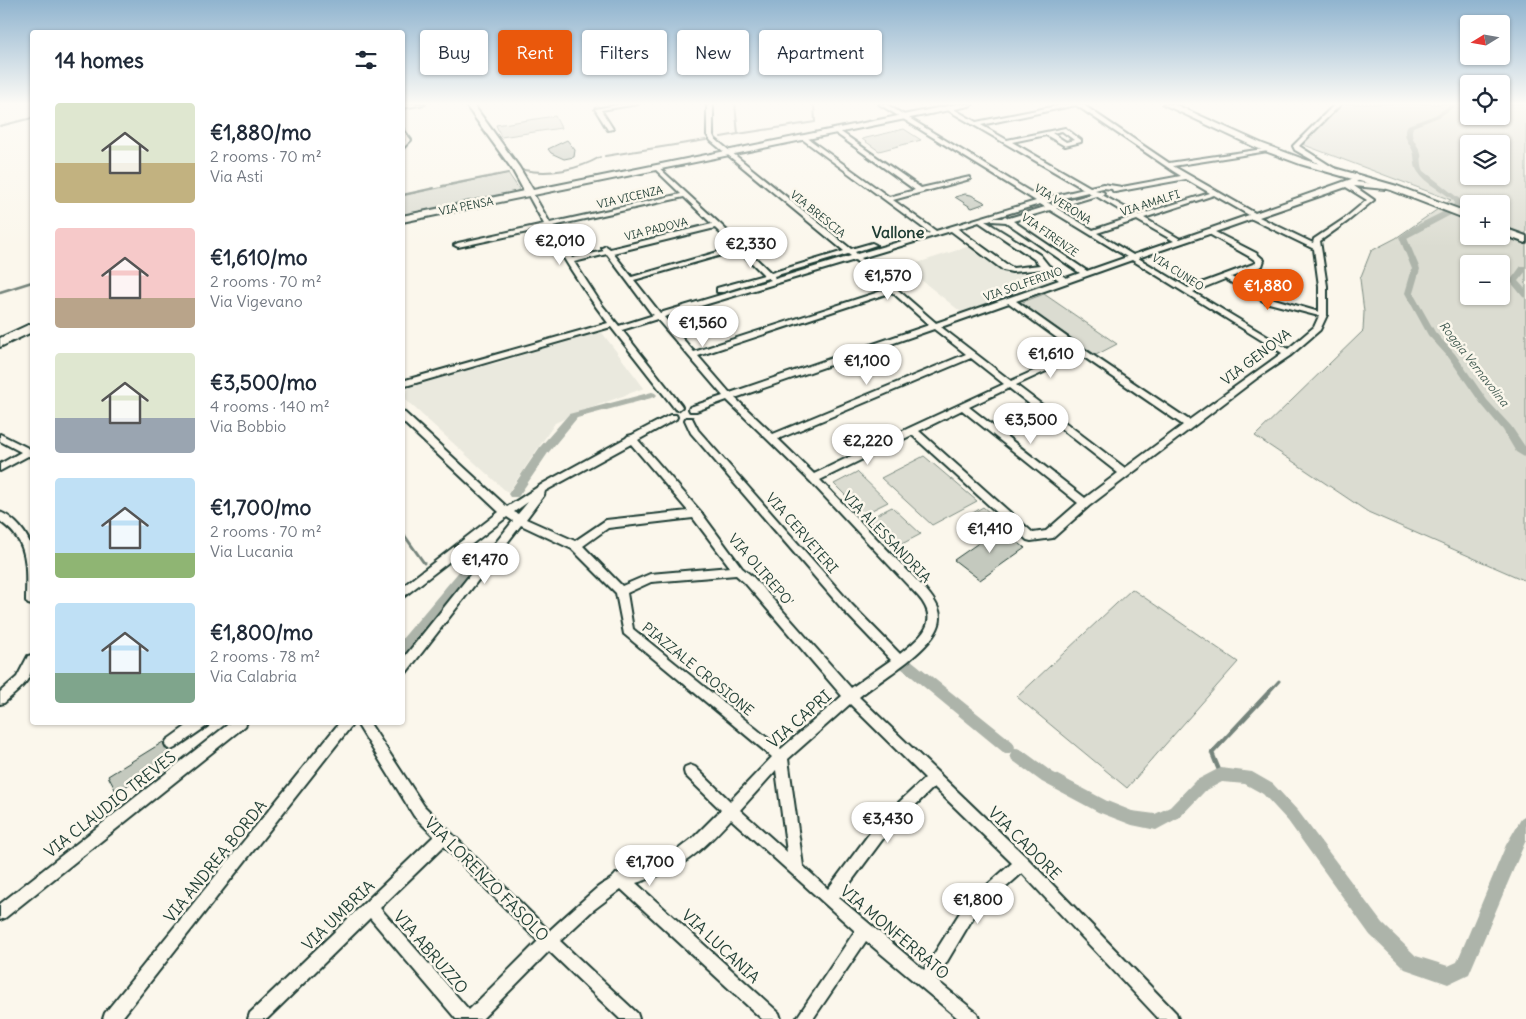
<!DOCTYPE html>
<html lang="en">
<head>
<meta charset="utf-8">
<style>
  :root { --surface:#fff; --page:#f2f2f3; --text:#1f2937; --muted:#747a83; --accent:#ea580c }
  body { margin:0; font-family:Delius,sans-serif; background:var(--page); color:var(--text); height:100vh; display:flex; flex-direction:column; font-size:19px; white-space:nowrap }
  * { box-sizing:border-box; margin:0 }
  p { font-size:16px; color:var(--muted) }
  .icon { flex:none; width:28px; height:28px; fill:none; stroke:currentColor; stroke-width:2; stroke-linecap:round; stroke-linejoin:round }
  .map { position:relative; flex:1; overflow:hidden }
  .side { position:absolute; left:30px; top:30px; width:375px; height:695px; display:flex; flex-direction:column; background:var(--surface); border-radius:5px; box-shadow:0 1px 4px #0004 }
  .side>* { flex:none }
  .guide { position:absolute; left:420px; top:30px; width:475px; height:45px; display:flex; gap:10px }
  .needle { width:32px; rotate:259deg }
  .controls { position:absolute; left:1460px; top:15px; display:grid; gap:10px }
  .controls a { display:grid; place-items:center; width:50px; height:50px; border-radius:5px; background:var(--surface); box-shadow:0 1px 4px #0004; font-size:25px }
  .price { position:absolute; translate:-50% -42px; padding:0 11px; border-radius:18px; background:#fff; color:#222; font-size:16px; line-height:32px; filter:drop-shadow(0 1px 2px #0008) }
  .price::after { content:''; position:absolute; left:50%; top:30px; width:15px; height:11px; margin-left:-8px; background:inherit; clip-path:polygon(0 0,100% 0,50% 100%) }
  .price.active { background:var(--accent); color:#fff }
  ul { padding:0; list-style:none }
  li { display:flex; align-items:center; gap:15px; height:125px; padding:0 25px }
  li span { display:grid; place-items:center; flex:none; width:140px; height:100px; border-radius:5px; color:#555 }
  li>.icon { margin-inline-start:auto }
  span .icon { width:60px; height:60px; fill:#fffc; stroke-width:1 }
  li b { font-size:21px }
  h2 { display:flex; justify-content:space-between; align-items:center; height:60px; padding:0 25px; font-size:21px }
  .pill { padding:0 18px; border-radius:5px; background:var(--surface); box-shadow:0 1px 4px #0004; font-size:18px; line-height:45px }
  .pill.active { background:var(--accent); color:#fff }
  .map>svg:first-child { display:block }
  .built { fill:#eae9de }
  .green { fill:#dbdcd1; stroke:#7d8c82; fill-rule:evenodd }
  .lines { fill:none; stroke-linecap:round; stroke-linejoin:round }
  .stream-far3 { stroke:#74847b; stroke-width:2 }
  .stream-far2 { stroke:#74847b; stroke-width:2.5 }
  .stream-far1 { stroke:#74847b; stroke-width:3 }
  .stream { stroke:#74847b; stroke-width:4.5 }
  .canal { fill:#adb4aa; fill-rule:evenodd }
  .building { fill:#c4c9be; stroke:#1f3d34 }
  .street-casing { stroke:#1f3d34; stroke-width:4 }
  .secondary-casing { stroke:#1f3d34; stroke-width:4 }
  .street { fill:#fbf7ec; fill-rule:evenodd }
  .secondary { fill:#fbf7ec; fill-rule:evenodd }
  .labels { text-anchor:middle; stroke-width:5; stroke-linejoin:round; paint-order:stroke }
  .far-street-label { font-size:11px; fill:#1f3d34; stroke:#fbf7ec }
  .far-water-label { font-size:12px; font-style:italic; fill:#425b52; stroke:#fbf7ec }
  .street-label { font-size:14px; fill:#1f3d34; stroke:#fbf7ec }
  .far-district-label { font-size:16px; font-weight:bold; fill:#1f3d34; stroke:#fbf7ec }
  .near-street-label { font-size:16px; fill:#1f3d34; stroke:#fbf7ec }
</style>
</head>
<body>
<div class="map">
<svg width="1526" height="1019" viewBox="0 0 1526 1019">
  <rect width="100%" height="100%" fill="#fbf7ec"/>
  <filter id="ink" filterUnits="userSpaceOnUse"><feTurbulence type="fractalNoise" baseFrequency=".02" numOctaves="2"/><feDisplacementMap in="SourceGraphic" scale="10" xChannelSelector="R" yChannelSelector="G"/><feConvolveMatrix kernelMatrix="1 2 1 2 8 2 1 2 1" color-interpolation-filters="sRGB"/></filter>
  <g filter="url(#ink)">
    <path class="built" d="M970,246L1007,273L1042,270L1055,279L961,312L905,267Z
      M600,330L644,388L577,413L555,423L508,493L408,402L403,395L410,387L471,368L497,363Z"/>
    <path class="green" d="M1342,104H1469V116H1501V104H1526V581L1368,512L1255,436L1363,331L1364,312L1360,279L1371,251L1396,238L1451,200L1299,143ZM1469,144H1501V176H1469ZM1469,204H1501V236H1469ZM1469,264H1501V296H1469Z
      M555,116L561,128L501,137L496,125Z
      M904,129L921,140L879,151L862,139Z
      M508,173L519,189L512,195L403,218L402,196Z
      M1044,294L1117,344L1096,355L1020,303Z
      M924,456L977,501L932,525L881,478Z
      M857,472L888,502L864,514L834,484Z
      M892,507L921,534L896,547L868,519Z
      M983,507L997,519L975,533L961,520Z
      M1132,589L1238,662L1127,788L1017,697Z"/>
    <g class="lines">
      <path class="stream-far3" d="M0,126L32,118
        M738,134L815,122L814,104
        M721,137L738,134L735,104
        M605,156L706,140
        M524,170C549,175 578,170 600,157
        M442,186L508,173
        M402,195L434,188"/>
      <path class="stream-far2" d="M0,292L32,282"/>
      <path class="stream-far1" d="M402,532L424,563
        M1268,693L1279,681"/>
      <path class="stream" d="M1221,775L1212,753L1269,692"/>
      <path class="canal" d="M1452,104H1459L1439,117L1413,127C1409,139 1418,143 1421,154C1422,160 1421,165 1424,171L1462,201L1460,210L1407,238L1420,269L1413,293L1435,332L1455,354L1487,400L1511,426L1526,448V458L1516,452L1503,430L1481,404L1449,358L1428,335L1405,293L1412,269L1399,237L1413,227L1453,207L1454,201C1443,190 1426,185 1418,172C1413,165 1416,157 1412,149C1407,140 1402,135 1408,125L1435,115Z
        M1521,266H1526V271L1518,281L1526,290V298L1523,297L1510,281Z
        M652,392L655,393L657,395L655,397L577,418L548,453L518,497H510L508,494L510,491L540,447L569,414Z
        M466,566L470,568L472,571L470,574L407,653L402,654V639L462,568Z
        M906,658L911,660L1013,742L1015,747L1014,749L1017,748L1022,750L1052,772L1107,801L1132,811L1155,814L1170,807L1195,781L1216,770L1221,768L1252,772L1273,784L1298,811L1382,923L1416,956L1448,966L1457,962L1506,845L1521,819L1526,816V840L1469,974L1448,984L1405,969L1370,935L1288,821L1263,794L1245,784L1222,782L1205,791L1180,817L1156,830L1132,825L1098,812L1042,782L1012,760L1010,755L1011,752L1008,754L1003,752L901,668L899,664L901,660Z"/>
    </g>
    <path class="building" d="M567,140L575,150L574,157L564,159L551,153L548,149Z
      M965,194L971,195L986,203L972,208L955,197Z
      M1000,528L1025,548L980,580L954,560Z
      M163,742L170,754L117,793L108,776Z"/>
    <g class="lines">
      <g class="street-casing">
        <path id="street" d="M402,104H425L402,108Z
          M623,104H638L601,110L613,129L608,130L595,109Z
          M707,104H713V135L715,139L851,249L872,243L876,245L855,252L857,254L930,233L802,139V137H806L889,197L915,190L834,132V130H838L921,188L970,177V179L893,200L936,231L1036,201L879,104H886L1042,199L1084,189L946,109V107H950L976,122L1067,104H1082L1169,163L1270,148V150L1268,151L1173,166L1255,213L1360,176L1363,178L1356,182L1385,185L1388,187L1385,189L1354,186L1374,200L1348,221L1320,241L1327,286V315L1320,330L1291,355L1257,378L1089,506L1053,538L1031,541L1027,540L912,435L820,480L926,590C932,597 940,607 940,617C941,646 879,680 859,697L1027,858L1176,1013L1178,1019H1159L1022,873L974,916L936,980L977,1013L979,1019H959L866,941L813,1019H796L855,931L731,819C700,853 681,870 636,883L779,1013L781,1019H762L621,889L592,911L560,941L637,1013L639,1019H620L549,951L482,1019H456L370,918L267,1019H248L250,1013L434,836L414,816L356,722H369L424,806L549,931C565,916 581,902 597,888C603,883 612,880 616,874L658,862L671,855L694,837L721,810L685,775L684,771L685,767L690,765L695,767L730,801L772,757L624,634L616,593L572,549L521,525L406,673L402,674V660L513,521L507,517L402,598V587L499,512L402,421V412L405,413L507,507L544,483L626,438L628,436L632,435L670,415H676L677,417L676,419L638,440L700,511L742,568L753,577L851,688L891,660L844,611L691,433L685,420L686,418H692L698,430L852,605L900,654C922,636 941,622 918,596L810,481L727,400L696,411H690L689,409L690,407L723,396L657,319L622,330L681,405L682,407L678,410L675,409L611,327L402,387V381L608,323C585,293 565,261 546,228L458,247L454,245L458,243L544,224L527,193L528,192H532L550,223L681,194L655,169V167L657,166L720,224L771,273L844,251L711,141L707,135ZM1076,105L1173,171L1181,176L1122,187L1103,184L1090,187L1012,142L1046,135L1065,146L1081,142V140L1065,128L1007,140L981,125ZM1062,131L1074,140L1066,142L1052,133ZM1186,179L1210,193L1139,215L1102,195L1104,193L1103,192L1095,190L1103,188L1112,189L1113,191L1115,192ZM1346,187L1367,200L1344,219L1314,239L1313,243L1259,217ZM1088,192L1092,194L1052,205L1047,202ZM1214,195L1249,215L1180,239L1144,218ZM1096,196L1132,217L1093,230L1056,208ZM684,197L712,224L610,249L606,246L602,248L604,251L572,258L553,226ZM1040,204L1045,207L1009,218L1005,216L1002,218H993ZM1050,210L1127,257L1087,271L1013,221ZM992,219V221L1006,222L1080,273L1066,278L1048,265L1040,255L985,221ZM1252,219L1314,249L1319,286V312L1271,298L1231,277L1262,266L1264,260L1256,253L1215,232ZM1137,220L1174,241L1133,255L1097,233ZM979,222L1034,259L1040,265L1013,268L1009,266L958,229ZM715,228L735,247L632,277L613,253ZM951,231L1003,270L1012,272L1044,269L1059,280L936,323L861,258ZM1209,234L1250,257L1256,261V263L1188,288L1138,258ZM739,250L764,275L717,288V292H723L768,278L771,280L660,313L634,280ZM607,254L651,313L654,315L619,326L602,305L574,262ZM848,254L851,256L775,279L774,276ZM855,260L888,289L694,352L664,317ZM1132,260L1282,353L1189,420L1085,350L1016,301ZM1225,279L1265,302L1319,316L1314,327L1288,349L1193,292ZM892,292L929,325L730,393L698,356ZM1009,303L1076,352L1011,381L941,327ZM934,329L966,354L773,434L735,398ZM1081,355L1183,425L1125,468L1016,385ZM971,358L1004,384L909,428L814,474L778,439ZM1009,388L1118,473L1085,498L969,407ZM962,410L1078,503L1046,531L1033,533L919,431ZM631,444L688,511L606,520L575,541L526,519L544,495L545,491ZM528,502L518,514L514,512ZM693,518L730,567L650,574L622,586L583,546L608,528ZM736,575L745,583L842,696L781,749L633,629L627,593L651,582ZM850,704L925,778L878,822L828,889L803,866L788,759ZM776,770L787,852L740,810ZM934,787L1012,863L964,906L924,970L839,898L888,832ZM444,846L538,941L469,1010L380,908Z
          M1335,104H1341L1299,146L1337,170L1338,171L1335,173L1295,150L1293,146Z
          M402,128L411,140L402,149V143L405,140L402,136Z
          M0,434L32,450V457L28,456L0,471V464L21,452L0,441Z
          M0,512C15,518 28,534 32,549V605L28,604L26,601C26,582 29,554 17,538C13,531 6,526 0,521Z
          M32,655C35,679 21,688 4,703L0,704V692L17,677L28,656Z
          M192,722H209L207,726L175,748L171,750L167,748L165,744L167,740Z
          M231,722H247L245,726L5,918L0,920V904Z
          M340,722H351L352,725L121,1019H103L105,1013Z"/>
      </g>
      <g class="secondary-casing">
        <path id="secondary" d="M465,104H473L519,167L533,190L957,104H973L969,106L402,222V216L524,191L512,169Z
          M1163,104H1174L1263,144L1306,160L1397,186L1469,213V220L1391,190L1300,164L1257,148Z
          M1501,227L1526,236V243L1501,234Z
          M28,325H32V332L0,347V338Z"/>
      </g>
      <use href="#street" class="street"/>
      <use href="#secondary" class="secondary"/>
    </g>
  </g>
  <linearGradient id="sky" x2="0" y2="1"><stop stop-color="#90b4cf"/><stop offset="0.42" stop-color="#fdfbf6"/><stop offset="1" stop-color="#fdfbf6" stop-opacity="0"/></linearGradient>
  <rect width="1526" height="247" fill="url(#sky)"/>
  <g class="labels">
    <g class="far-street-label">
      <text transform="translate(630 197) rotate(-13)" y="4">VIA VICENZA</text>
      <text transform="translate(1150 203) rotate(-18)" y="4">VIA AMALFI</text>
      <text transform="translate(1063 204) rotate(32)" y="4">VIA VERONA</text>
      <text transform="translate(466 206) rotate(-11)" y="4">VIA PENSA</text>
      <text transform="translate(818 214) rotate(39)" y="4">VIA BRESCIA</text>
      <text transform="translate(656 229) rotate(-14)" y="4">VIA PADOVA</text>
      <text transform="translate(1050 235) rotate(35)" y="4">VIA FIRENZE</text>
      <text transform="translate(1178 272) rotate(32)" y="4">VIA CUNEO</text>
      <text transform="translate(1023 284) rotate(-19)" y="4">VIA SOLFERINO</text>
    </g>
    <g class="far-water-label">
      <text transform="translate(1474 364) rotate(52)" y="4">Roggia Vernavolina</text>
    </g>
    <g class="street-label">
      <text transform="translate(1256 357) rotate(-37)" y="5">VIA GENOVA</text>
      <text transform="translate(802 533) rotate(49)" y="5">VIA CERVETERI</text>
      <text transform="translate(887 537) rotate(46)" y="5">VIA ALESSANDRIA</text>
      <text transform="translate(761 570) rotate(49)" y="5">VIA OLTREPO'</text>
      <text transform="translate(698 669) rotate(39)" y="5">PIAZZALE CROSIONE</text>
    </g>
    <g class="far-district-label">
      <text x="898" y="238">Vallone</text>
    </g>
    <g class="near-street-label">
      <text transform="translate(799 719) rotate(-41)" y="6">VIA CAPRI</text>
      <text transform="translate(110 804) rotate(-38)" y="6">VIA CLAUDIO TREVES</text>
      <text transform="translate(1025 843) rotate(45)" y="6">VIA CADORE</text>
      <text transform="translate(215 861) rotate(-51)" y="6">VIA ANDREA BORDA</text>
      <text transform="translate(487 879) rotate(45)" y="6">VIA LORENZO FASOLO</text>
      <text transform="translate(338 915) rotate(-44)" y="6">VIA UMBRIA</text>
      <text transform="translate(895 932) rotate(40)" y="6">VIA MONFERRATO</text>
      <text transform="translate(721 946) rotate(43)" y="6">VIA LUCANIA</text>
      <text transform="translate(431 952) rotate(49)" y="6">VIA ABRUZZO</text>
    </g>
  </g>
</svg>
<div class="controls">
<a><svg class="needle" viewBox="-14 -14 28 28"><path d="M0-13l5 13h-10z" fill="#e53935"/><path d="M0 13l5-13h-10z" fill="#747a83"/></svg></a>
<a><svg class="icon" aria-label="locate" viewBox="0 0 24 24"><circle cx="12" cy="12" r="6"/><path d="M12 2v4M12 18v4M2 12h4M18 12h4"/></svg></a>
<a><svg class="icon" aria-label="layers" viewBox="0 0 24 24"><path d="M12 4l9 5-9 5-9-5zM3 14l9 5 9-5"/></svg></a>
<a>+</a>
<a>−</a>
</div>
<b class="price" style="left:560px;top:266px">€2,010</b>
<b class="price" style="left:751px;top:269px">€2,330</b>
<b class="price" style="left:888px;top:301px">€1,570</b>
<b class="price active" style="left:1268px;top:311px">€1,880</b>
<b class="price" style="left:703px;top:348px">€1,560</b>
<b class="price" style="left:1051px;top:379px">€1,610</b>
<b class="price" style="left:867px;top:386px">€1,100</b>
<b class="price" style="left:1031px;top:445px">€3,500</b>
<b class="price" style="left:868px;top:466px">€2,220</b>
<b class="price" style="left:990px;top:554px">€1,410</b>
<b class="price" style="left:485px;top:585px">€1,470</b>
<b class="price" style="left:888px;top:844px">€3,430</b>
<b class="price" style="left:650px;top:887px">€1,700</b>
<b class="price" style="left:978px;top:925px">€1,800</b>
<div class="guide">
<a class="pill">Buy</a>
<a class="pill active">Rent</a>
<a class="pill">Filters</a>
<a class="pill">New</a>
<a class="pill">Apartment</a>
</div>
<section class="side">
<h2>14 homes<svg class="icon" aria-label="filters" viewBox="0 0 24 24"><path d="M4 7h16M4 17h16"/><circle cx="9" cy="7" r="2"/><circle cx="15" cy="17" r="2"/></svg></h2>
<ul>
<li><span style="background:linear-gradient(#dfe7d0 60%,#c2b280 0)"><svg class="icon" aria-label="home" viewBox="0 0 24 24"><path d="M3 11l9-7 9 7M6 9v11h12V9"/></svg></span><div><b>€1,880/mo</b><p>2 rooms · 70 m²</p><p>Via Asti</p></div></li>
<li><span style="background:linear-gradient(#f6c9c9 70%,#b9a48a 0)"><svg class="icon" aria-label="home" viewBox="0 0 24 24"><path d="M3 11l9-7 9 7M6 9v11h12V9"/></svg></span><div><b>€1,610/mo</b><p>2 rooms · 70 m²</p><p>Via Vigevano</p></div></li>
<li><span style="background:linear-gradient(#dfe7d0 65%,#9aa5b1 0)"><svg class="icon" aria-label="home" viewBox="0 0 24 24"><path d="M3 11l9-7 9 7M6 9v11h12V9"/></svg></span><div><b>€3,500/mo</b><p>4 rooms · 140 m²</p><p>Via Bobbio</p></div></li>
<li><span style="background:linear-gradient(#bfe0f5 75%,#8fb573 0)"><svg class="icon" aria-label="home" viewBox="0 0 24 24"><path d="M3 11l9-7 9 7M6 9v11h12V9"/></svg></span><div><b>€1,700/mo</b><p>2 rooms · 70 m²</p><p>Via Lucania</p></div></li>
<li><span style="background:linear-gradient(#bfe0f5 70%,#7fa58c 0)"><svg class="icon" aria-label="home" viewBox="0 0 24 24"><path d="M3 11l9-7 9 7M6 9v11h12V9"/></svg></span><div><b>€1,800/mo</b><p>2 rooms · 78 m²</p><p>Via Calabria</p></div></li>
</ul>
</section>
</div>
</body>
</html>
